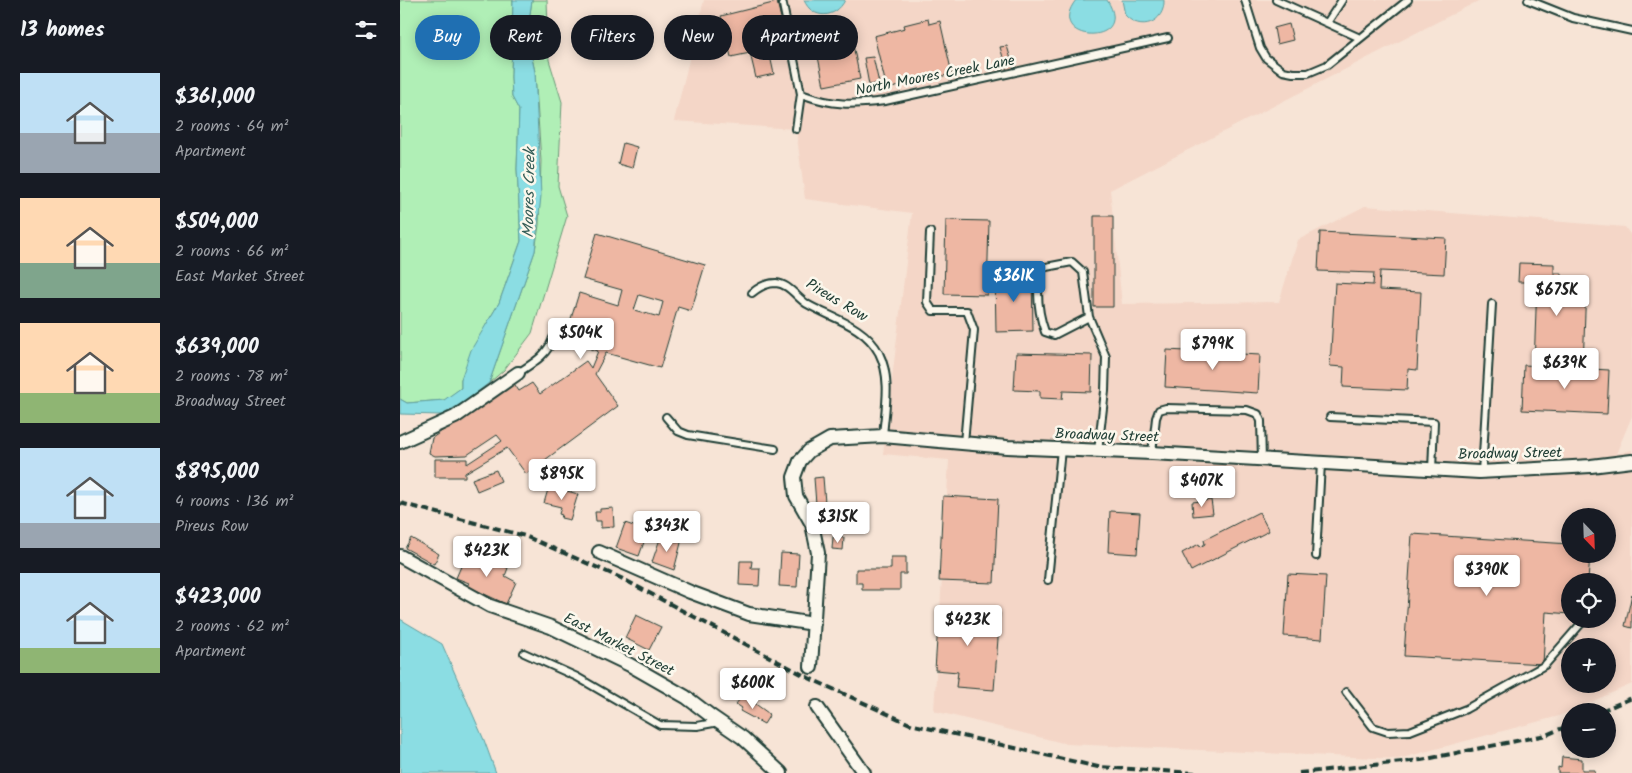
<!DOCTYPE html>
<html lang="en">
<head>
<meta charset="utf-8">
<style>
  :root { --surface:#171b24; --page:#242831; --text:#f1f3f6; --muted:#9ea1a6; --accent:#1f6fb2 }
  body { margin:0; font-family:Kalam,sans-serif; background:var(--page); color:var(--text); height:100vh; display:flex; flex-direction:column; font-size:19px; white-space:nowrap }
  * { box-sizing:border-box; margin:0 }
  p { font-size:16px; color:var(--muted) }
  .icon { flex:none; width:28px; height:28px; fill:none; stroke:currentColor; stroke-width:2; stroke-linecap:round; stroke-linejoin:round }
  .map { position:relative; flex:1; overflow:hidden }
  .drawer { display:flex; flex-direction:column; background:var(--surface); width:400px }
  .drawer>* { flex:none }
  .hud { position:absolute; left:15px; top:15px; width:475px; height:45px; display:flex; gap:10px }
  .needle { width:32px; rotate:157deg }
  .tools { position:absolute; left:1161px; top:508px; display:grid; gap:10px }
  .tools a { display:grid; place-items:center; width:55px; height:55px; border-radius:50%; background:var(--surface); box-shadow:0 2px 12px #0003; font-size:25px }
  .price { position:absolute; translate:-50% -42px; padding:0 11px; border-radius:5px; background:#fff; color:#222; font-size:16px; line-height:32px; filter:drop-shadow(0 1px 2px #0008) }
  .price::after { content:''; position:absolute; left:50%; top:30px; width:15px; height:11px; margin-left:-8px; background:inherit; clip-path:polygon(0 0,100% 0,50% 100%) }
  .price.active { background:var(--accent); color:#fff }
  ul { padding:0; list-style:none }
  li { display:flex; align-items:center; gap:15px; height:125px; padding:0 20px }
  li span { display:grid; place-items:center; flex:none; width:140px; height:100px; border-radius:0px; color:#555 }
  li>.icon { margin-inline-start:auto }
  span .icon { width:60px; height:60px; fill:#fffc; stroke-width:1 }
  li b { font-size:21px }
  h2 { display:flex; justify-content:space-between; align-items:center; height:60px; padding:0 20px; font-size:21px }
  .chip { padding:0 18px; border-radius:22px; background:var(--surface); box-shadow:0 2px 12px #0003; font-size:18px; line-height:45px }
  .chip.active { background:var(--accent); color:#fff }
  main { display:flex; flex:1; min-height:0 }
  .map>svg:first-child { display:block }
  .built { fill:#f4d6c7; fill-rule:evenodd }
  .green { fill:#b0efb6; stroke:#689675 }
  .water { fill:#8bdde3; stroke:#609d9d }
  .building { fill:#eeb7a3; stroke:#1f3d34; fill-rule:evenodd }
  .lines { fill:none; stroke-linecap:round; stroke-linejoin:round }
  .service-casing { stroke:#1f3d34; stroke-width:10 }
  .minor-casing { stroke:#1f3d34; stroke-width:16 }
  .service { stroke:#fbf7ec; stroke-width:6 }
  .minor { stroke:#fbf7ec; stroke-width:12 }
  .rail { stroke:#1f3d34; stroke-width:4; stroke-dasharray:8 4; stroke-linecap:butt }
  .labels { text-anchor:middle; stroke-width:5; stroke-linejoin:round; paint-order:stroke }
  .street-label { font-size:15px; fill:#1f3d34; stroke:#fbf7ec }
  .water-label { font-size:16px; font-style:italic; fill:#355d57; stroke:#fbf7ec }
</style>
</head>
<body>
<main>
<section class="drawer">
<h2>13 homes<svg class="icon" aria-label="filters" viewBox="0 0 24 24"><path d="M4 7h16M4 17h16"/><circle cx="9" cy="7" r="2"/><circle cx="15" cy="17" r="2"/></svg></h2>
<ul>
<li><span style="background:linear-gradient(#bfe0f5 60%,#9aa5b1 0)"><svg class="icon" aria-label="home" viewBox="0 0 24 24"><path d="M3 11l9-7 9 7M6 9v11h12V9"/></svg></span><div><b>$361,000</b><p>2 rooms · 64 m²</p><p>Apartment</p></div></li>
<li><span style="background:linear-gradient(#ffd9b3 65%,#7fa58c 0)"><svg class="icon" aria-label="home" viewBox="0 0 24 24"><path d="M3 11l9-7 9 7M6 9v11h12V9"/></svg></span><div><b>$504,000</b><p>2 rooms · 66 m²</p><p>East Market Street</p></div></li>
<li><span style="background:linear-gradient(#ffd9b3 70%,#8fb573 0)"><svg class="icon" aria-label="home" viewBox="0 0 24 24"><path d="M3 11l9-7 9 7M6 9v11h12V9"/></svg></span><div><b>$639,000</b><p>2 rooms · 78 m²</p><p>Broadway Street</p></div></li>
<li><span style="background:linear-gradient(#bfe0f5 75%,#9aa5b1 0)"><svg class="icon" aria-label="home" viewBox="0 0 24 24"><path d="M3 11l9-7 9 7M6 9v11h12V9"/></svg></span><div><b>$895,000</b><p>4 rooms · 136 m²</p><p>Pireus Row</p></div></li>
<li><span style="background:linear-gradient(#bfe0f5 75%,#8fb573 0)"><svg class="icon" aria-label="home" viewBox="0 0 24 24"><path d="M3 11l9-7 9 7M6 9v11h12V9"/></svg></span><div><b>$423,000</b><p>2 rooms · 62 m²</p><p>Apartment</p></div></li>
</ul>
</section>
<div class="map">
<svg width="1232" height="773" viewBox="0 0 1232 773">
  <rect width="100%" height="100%" fill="#f7e4d6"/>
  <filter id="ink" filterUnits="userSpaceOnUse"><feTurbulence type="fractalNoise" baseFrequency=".02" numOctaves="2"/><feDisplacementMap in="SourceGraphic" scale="10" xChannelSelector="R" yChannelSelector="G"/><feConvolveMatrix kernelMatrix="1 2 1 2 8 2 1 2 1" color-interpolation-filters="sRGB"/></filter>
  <g filter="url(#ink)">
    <path class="built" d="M304,0H1080L710,190L722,304L879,302L898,240L965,206L1225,227L1232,237V416L1216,454L1232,450V684L1159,716L998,759L667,744L534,711L549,460L483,454L512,213L405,199L396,129L274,121ZM1170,516H1208V554H1170ZM1170,581H1208V619H1170ZM1170,646H1208V684H1170Z"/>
    <path class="green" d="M0,0H113L111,77L112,97L119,110L117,169L121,241L99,303L87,323L61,379V388L45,400L7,403L0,399Z
      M132,0H147L149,60L162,102L158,186L167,216L132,333L104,370L89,383L135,251L139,225L141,161L135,72L127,35Z"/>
    <path class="water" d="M113,0H132L127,35L135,72L141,196L135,251L89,383L67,400L42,415L0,414V399L7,403L44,400L61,388V379L71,350L99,303L121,241L117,169L119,110L112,97L111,77Z
      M404,0H445C436,19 412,20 404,0Z
      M676,0H707C738,48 642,43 676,0Z
      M722,0H764C765,23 740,32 725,15Z
      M0,619L42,644L84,740L96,773H0Z"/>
    <path class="building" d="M377,2L386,38L367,42L374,74L356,78L350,53L331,57L321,16Z
      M528,19L529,24L540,21L552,74L487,89L474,36L505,28L504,25Z
      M889,24L893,40L877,44L874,28Z
      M452,40L460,79L424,86L416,47Z
      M607,46L614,69L607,71L600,47Z
      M473,57L479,83L469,85L464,58Z
      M223,143L237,147L232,168L218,164Z
      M694,216H713V307H694Z
      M546,220L589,221L587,295L544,294Z
      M920,232L1046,238L1044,274L980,271L979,290L1021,292L1017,370L1008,369L1007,390L943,387L944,367L930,366L935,283L973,285L974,273L918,271Z
      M197,233L305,265L291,311L278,307L260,368L206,353L195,374L218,406L126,474L107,448L65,473V477H35V459H67V464L102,441L97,435L67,455L35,456L29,453L32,438L113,382L119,391L132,383L140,394L186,361L191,368L198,351L164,341L179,293L218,305L222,290L183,279ZM239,295L263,302L259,317L234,310Z
      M1119,263L1154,264V273H1161V284H1186L1183,368L1134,366L1137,282H1118Z
      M595,274H632L633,331L596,332Z
      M767,350L860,355L858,393L765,387Z
      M616,353L692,355L691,392L663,391L662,399L640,398V391L614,390Z
      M1124,365L1209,370L1207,414L1122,410Z
      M96,470L101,481L77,491L72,479Z
      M423,477L425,503L416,504L414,478Z
      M149,486L178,494L170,520L161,518L162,515L159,514L161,507L144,503Z
      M543,496L598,499L594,583L539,581Z
      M811,500L813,514L793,516L792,502Z
      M213,508L214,527L201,528V521H196L195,512H200V509Z
      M710,511L740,513L737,554L708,552Z
      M859,512L869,531L791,571L782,553L799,544L800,547L805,544L804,540Z
      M225,523L248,531L239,556L216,548Z
      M1012,534L1170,544V554H1190L1188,581H1191H1170V614L1146,612L1143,664L1004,656Z
      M261,536L281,543L274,570L252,562Z
      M433,537L444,538L443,550L432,549Z
      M11,538L39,554L34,564L5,548Z
      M75,553L108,568L105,576L116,582L106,604L67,586L69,583L56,578L65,557L72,560Z
      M381,553L399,554L397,587L379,586Z
      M491,557H506V574H500V590H462V583H456V569H491Z
      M340,561H352L351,568H360L359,586L339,585Z
      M888,574L926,576L922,639L884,636Z
      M1232,594V628L1225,626Z
      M539,609L600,613L594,690L556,687L558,672L535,670Z
      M236,615L261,627L249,650L225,638Z
      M343,695L368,713L369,716L364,724L340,711L342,708L336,704Z
      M1162,757L1182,759V770H1195V773H1158V767L1161,768Z"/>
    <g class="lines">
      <g class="service-casing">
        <path id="service" d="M382,0L401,94C434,106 451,105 485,101L768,38
          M845,0L860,48L866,58L883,71L893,73H908L927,65L1008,0
          M876,0L960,38
          M1128,0L1173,18L1232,31
          M927,23L942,0
          M396,129L401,94
          M530,232L527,302L533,311H567L574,330L564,443
          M352,293C359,287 366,283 376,283C389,284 396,297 407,304C433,319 464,325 479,353C492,379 485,409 483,436
          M689,317L654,335L645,332C638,312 636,289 641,268L672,262L683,272L689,317L706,357L705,391L698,451
          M118,373C133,363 147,356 153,338
          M266,417L278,431L288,435L375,449
          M930,417L1034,422L1032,470
          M752,453L756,418L759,410L766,408L847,410L858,414L861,421L862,460
          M1082,472L1092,304
          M916,556L921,463
          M648,580L661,449
          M124,653L177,677L260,725L297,726L319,722
          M946,692L973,727L988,732L1010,731L1066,709L1145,665L1185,619"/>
      </g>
      <g class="minor-casing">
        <path id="minor" d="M0,442L55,417L118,373
          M199,552L290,592L349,614L414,624
          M0,556L90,606L151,627L230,665L286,697L311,716L343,738L381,773
          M411,667L418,553L412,524L396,496L394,477L400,461L409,451L430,439L483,436L607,447L752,453L1079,472L1191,466L1232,461
          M417,707L464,773"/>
      </g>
      <use href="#service" class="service"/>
      <use href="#minor" class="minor"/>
      <path class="rail" d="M0,503L125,536L221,578L409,678L510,724L698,767L796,773
        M1201,711L1232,698
        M899,773L1021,760L1146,735L1170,725"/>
    </g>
  </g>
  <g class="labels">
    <g class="street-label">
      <text transform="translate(535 75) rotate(-11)" y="5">North Moores Creek Lane</text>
      <text transform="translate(437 300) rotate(31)" y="5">Pireus Row</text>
      <text transform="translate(707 435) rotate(2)" y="5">Broadway Street</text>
      <text transform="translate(1110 453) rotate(-1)" y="5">Broadway Street</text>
      <text transform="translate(219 644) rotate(27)" y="5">East Market Street</text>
    </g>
    <g class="water-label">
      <text transform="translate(128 193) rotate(-89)" y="6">Moores Creek</text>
    </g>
  </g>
</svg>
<div class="tools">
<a><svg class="needle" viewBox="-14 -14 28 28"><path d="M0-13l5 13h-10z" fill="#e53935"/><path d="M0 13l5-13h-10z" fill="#9ea1a6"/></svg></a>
<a><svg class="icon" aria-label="locate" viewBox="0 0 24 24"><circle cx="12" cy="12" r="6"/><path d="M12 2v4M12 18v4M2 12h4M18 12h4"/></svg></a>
<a>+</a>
<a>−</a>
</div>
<b class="price active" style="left:614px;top:303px">$361K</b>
<b class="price" style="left:1157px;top:317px">$675K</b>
<b class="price" style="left:181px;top:360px">$504K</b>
<b class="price" style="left:813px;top:371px">$799K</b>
<b class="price" style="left:1165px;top:390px">$639K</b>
<b class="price" style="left:162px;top:501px">$895K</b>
<b class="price" style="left:802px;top:508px">$407K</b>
<b class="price" style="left:438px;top:544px">$315K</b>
<b class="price" style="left:267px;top:553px">$343K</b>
<b class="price" style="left:87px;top:578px">$423K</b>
<b class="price" style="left:1087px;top:597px">$390K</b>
<b class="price" style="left:568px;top:647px">$423K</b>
<b class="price" style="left:353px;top:710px">$600K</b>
<div class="hud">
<a class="chip active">Buy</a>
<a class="chip">Rent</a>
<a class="chip">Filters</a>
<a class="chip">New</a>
<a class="chip">Apartment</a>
</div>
</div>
</main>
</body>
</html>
